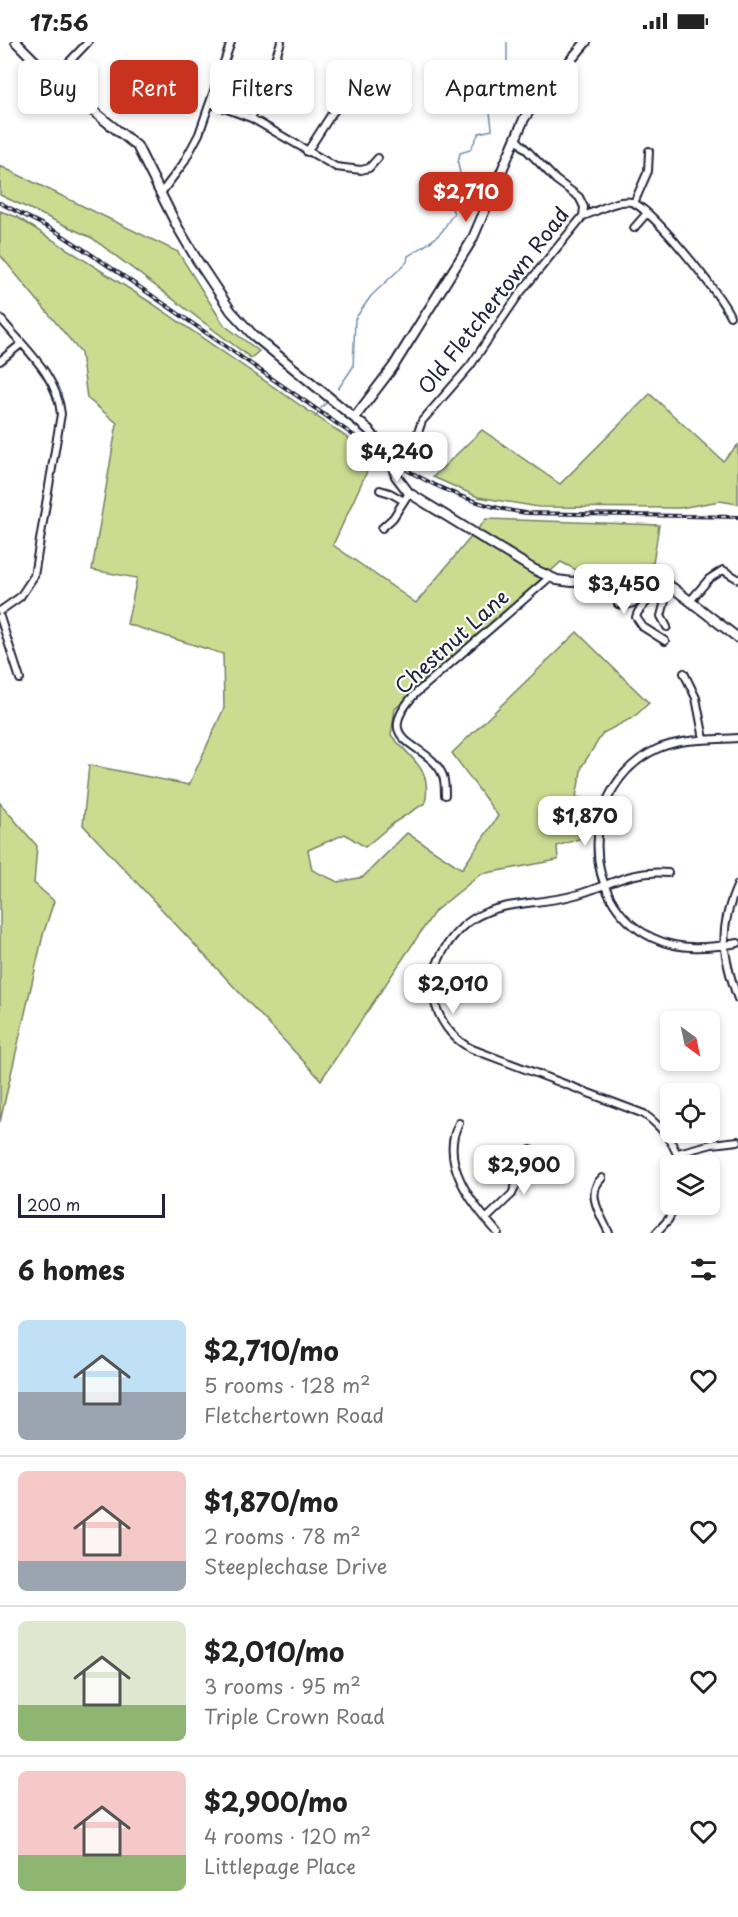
<!DOCTYPE html>
<html lang="en">
<head>
<meta charset="utf-8">
<style>
  :root { --surface:#fff; --page:#f2f2f2; --text:#222; --muted:#767676; --line:#e0e0e0; --accent:#c8321e }
  body { margin:0; font-family:"Playpen Sans",sans-serif; background:var(--page); color:var(--text); height:100vh; display:flex; flex-direction:column; font-size:22px; white-space:nowrap }
  * { box-sizing:border-box; margin:0 }
  p { font-size:20px; color:var(--muted) }
  .icon { flex:none; width:33px; height:33px; fill:none; stroke:currentColor; stroke-width:2; stroke-linecap:round; stroke-linejoin:round }
  .map { position:relative; height:1191px; overflow:hidden }
  .panel { display:flex; flex-direction:column; background:var(--surface); flex:1 }
  .panel>* { flex:none }
  .hud { position:absolute; left:18px; top:18px; width:702px; height:54px; display:flex; gap:12px }
  .needle { width:39px; rotate:147deg }
  .fabs { position:absolute; left:660px; top:969px; display:grid; gap:12px }
  .fabs a { display:grid; place-items:center; width:60px; height:60px; border-radius:9px; background:var(--surface); box-shadow:0 3px 9px #0003; font-size:30px }
  .scale { position:absolute; left:18px; bottom:15px; width:147px; box-sizing:border-box; padding-left:6px; border:3px solid #22223b; border-top:0; font-size:16px; line-height:21px; white-space:nowrap; color:#22223b; -webkit-text-stroke:4px #fff; paint-order:stroke }
  .price { position:absolute; translate:-50% -51px; padding:0 14px; border-radius:12px; background:#fff; color:#222; font-size:20px; line-height:39px; filter:drop-shadow(0 2px 3px #0008) }
  .price::after { content:''; position:absolute; left:50%; top:36px; width:18px; height:14px; margin-left:-9px; background:inherit; clip-path:polygon(0 0,100% 0,50% 100%) }
  .price.current { background:var(--accent); color:#fff }
  ul { padding:0; list-style:none }
  li { display:flex; align-items:center; gap:18px; height:150px; padding:0 18px }
  li+li { border-top:2px solid var(--line) }
  li span { display:grid; place-items:center; flex:none; width:168px; height:120px; border-radius:9px; color:#555 }
  li>.icon { margin-inline-start:auto }
  span .icon { width:72px; height:72px; fill:#fffc; stroke-width:1 }
  li b { font-size:26px }
  h2 { display:flex; justify-content:space-between; align-items:center; height:72px; padding:0 18px; font-size:26px }
  .tag { padding:0 21px; border-radius:9px; background:var(--surface); box-shadow:0 3px 9px #0003; font-size:21px; line-height:54px }
  .tag.current { background:var(--accent); color:#fff }
  .status { display:flex; justify-content:space-between; align-items:center; height:42px; padding:0 30px; background:var(--surface); direction:ltr }
  .status svg { height:16px; fill:currentColor }
  .map>svg:first-child { display:block }
  .green { fill:#cbdc91; stroke:#767f66; stroke-width:1.5 }
  .lines { fill:none; stroke-linecap:round; stroke-linejoin:round }
  .stream { stroke:#748fab; stroke-width:1.5 }
  .minor-casing { stroke:#22223b; stroke-width:10 }
  .tertiary-casing { stroke:#22223b; stroke-width:12 }
  .minor { stroke:#fff; stroke-width:6 }
  .tertiary { stroke:#fff; stroke-width:8 }
  .rail-casing { stroke:#22223b; stroke-width:4 }
  .rail { stroke:#fff; stroke-width:1.5; stroke-dasharray:4.5; stroke-linecap:butt }
  .labels { text-anchor:middle; stroke-width:4.5; stroke-linejoin:round; paint-order:stroke }
  .street-label { font-size:21px; fill:#22223b; stroke:#fff }
</style>
</head>
<body>
<div class="status"><b>17:56</b><svg viewBox="0 0 49 12"><path d="M0 12V9h3v3zM5 12V6h3v6zM10 12V3h3v9zM15 12V0h3v12zM26 1h20v11H26zM47 4h2v5h-2z"/></svg></div>
<div class="map">
<svg width="738" height="1191" viewBox="0 0 738 1191">
  <rect width="100%" height="100%" fill="#fff"/>
  <filter id="ink" filterUnits="userSpaceOnUse"><feTurbulence type="fractalNoise" baseFrequency=".0167" numOctaves="2"/><feDisplacementMap in="SourceGraphic" scale="12" xChannelSelector="R" yChannelSelector="G"/><feConvolveMatrix kernelMatrix="1 2 1 2 8 2 1 2 1" color-interpolation-filters="sRGB"/></filter>
  <g filter="url(#ink)">
    <path class="green" d="M0,124L178,210L224,283L259,309L251,316L92,196L0,153Z
      M0,169L17,175L153,262L374,414L333,503L416,561L486,477L659,483L653,521L588,534L561,520L395,667L391,693C411,717 433,727 425,761L395,780L365,805L345,792L308,808L312,828L338,840L363,835L407,791L462,827L498,774L452,711L577,590L649,661L634,675L603,691L582,724L576,755L598,759L585,795L557,804L558,818L481,832L435,869L321,1038L83,783L89,723L189,743L224,666L223,612L127,582L137,536L92,528L117,381L87,356L81,311L0,213Z
      M650,352L723,419L738,403V462L720,459L680,466L539,465L478,455L433,435L482,388L560,442Z
      M0,761L37,804L34,841L54,859L43,893L0,1080Z"/>
    <g class="lines">
      <path class="stream" d="M338,347L353,325L355,277L371,254L407,220L408,214C419,207 435,199 443,188C447,182 448,178 454,172L450,161L464,153L458,121L460,111L470,108L479,91L492,88C492,80 490,76 490,69C488,53 498,29 507,19V0
        M321,366L327,360
        M315,375L318,372"/>
      <g class="minor-casing">
        <path id="minor" d="M53,37L88,0
          M211,61L251,76L336,125L361,128L369,126L378,116
          M251,76L261,56L281,0
          M307,110L331,73L348,51
          M161,151L183,122L199,92L231,0
          M634,161L648,129L649,109
          M583,174C596,170 617,157 631,160C650,164 722,254 730,274
          M634,186L647,171
          M0,276C23,305 57,332 61,372L34,534L20,555L0,569
          M0,319L21,302
          M416,396L422,379L470,324L520,251L583,174L584,165L579,155L556,138L515,96
          M380,448L390,451L404,459
          M382,486L393,476L409,451
          M664,540L638,570L636,575L643,585L665,599
          M664,540L665,559L661,574L667,585
          M630,550L650,546
          M690,559L709,537L723,528L738,537
          M618,562C635,568 648,548 658,537
          M0,575L20,637
          M684,631L696,656L704,697
          M738,696C711,698 682,696 657,707C581,742 576,859 653,896C680,909 709,906 738,901
          M445,753C445,747 445,740 443,734C430,699 368,703 415,652L550,535
          M668,831C631,827 609,844 575,853C525,867 478,853 445,906C435,923 430,938 434,958C440,980 452,997 472,1007L644,1072C662,1085 676,1101 680,1124
          M738,842C718,886 722,913 738,957
          M459,1081C438,1120 473,1163 498,1191
          M678,1111L712,1102L738,1099
          M602,1136C585,1151 601,1174 609,1191
          M486,1177L512,1152L531,1108
          M656,1191L668,1178L677,1162"/>
      </g>
      <g class="tertiary-casing">
        <path id="tertiary" d="M16,0L53,37L137,104L177,184L197,218L231,269L253,293L369,388L390,417L396,434L409,451L533,527L557,538L572,540L630,530L653,534L673,546L738,596
          M355,375L393,325L472,198L524,77L536,59L586,0"/>
      </g>
      <use href="#minor" class="minor"/>
      <use href="#tertiary" class="tertiary"/>
      <g class="rail-casing">
        <path id="rail" d="M0,161L57,190C136,241 213,296 290,349C366,400 432,459 526,471L738,475"/>
      </g>
      <use href="#rail" class="rail"/>
    </g>
  </g>
  <g class="labels">
    <g class="street-label">
      <text transform="translate(494 259) rotate(-52)" y="7">Old Fletchertown Road</text>
      <text transform="translate(452 600) rotate(-42)" y="7">Chestnut Lane</text>
    </g>
  </g>
</svg>
<div class="fabs">
<a><svg class="needle" viewBox="-14 -14 28 28"><path d="M0-13l5 13h-10z" fill="#e53935"/><path d="M0 13l5-13h-10z" fill="#767676"/></svg></a>
<a><svg class="icon" aria-label="locate" viewBox="0 0 24 24"><circle cx="12" cy="12" r="6"/><path d="M12 2v4M12 18v4M2 12h4M18 12h4"/></svg></a>
<a><svg class="icon" aria-label="layers" viewBox="0 0 24 24"><path d="M12 4l9 5-9 5-9-5zM3 14l9 5 9-5"/></svg></a>
</div>
<div class="scale">200 m</div>
<b class="price current" style="left:466px;top:181px">$2,710</b>
<b class="price" style="left:397px;top:441px">$4,240</b>
<b class="price" style="left:624px;top:573px">$3,450</b>
<b class="price" style="left:585px;top:805px">$1,870</b>
<b class="price" style="left:453px;top:973px">$2,010</b>
<b class="price" style="left:524px;top:1154px">$2,900</b>
<div class="hud">
<a class="tag">Buy</a>
<a class="tag current">Rent</a>
<a class="tag">Filters</a>
<a class="tag">New</a>
<a class="tag">Apartment</a>
</div>
</div>
<section class="panel">
<h2>6 homes<svg class="icon" aria-label="filters" viewBox="0 0 24 24"><path d="M4 7h16M4 17h16"/><circle cx="9" cy="7" r="2"/><circle cx="15" cy="17" r="2"/></svg></h2>
<ul>
<li><span style="background:linear-gradient(#bfe0f5 60%,#9aa5b1 0)"><svg class="icon" aria-label="home" viewBox="0 0 24 24"><path d="M3 11l9-7 9 7M6 9v11h12V9"/></svg></span><div><b>$2,710/mo</b><p>5 rooms · 128 m²</p><p>Fletchertown Road</p></div><svg class="icon" aria-label="heart" viewBox="0 0 24 24"><path d="M12 20l-8-8c-3-5 5-10 8-4 3-6 11-1 8 4z"/></svg></li>
<li><span style="background:linear-gradient(#f6c9c9 75%,#9aa5b1 0)"><svg class="icon" aria-label="home" viewBox="0 0 24 24"><path d="M3 11l9-7 9 7M6 9v11h12V9"/></svg></span><div><b>$1,870/mo</b><p>2 rooms · 78 m²</p><p>Steeplechase Drive</p></div><svg class="icon" aria-label="heart" viewBox="0 0 24 24"><path d="M12 20l-8-8c-3-5 5-10 8-4 3-6 11-1 8 4z"/></svg></li>
<li><span style="background:linear-gradient(#dfe7d0 70%,#8fb573 0)"><svg class="icon" aria-label="home" viewBox="0 0 24 24"><path d="M3 11l9-7 9 7M6 9v11h12V9"/></svg></span><div><b>$2,010/mo</b><p>3 rooms · 95 m²</p><p>Triple Crown Road</p></div><svg class="icon" aria-label="heart" viewBox="0 0 24 24"><path d="M12 20l-8-8c-3-5 5-10 8-4 3-6 11-1 8 4z"/></svg></li>
<li><span style="background:linear-gradient(#f6c9c9 70%,#8fb573 0)"><svg class="icon" aria-label="home" viewBox="0 0 24 24"><path d="M3 11l9-7 9 7M6 9v11h12V9"/></svg></span><div><b>$2,900/mo</b><p>4 rooms · 120 m²</p><p>Littlepage Place</p></div><svg class="icon" aria-label="heart" viewBox="0 0 24 24"><path d="M12 20l-8-8c-3-5 5-10 8-4 3-6 11-1 8 4z"/></svg></li>
</ul>
</section>
</body>
</html>
